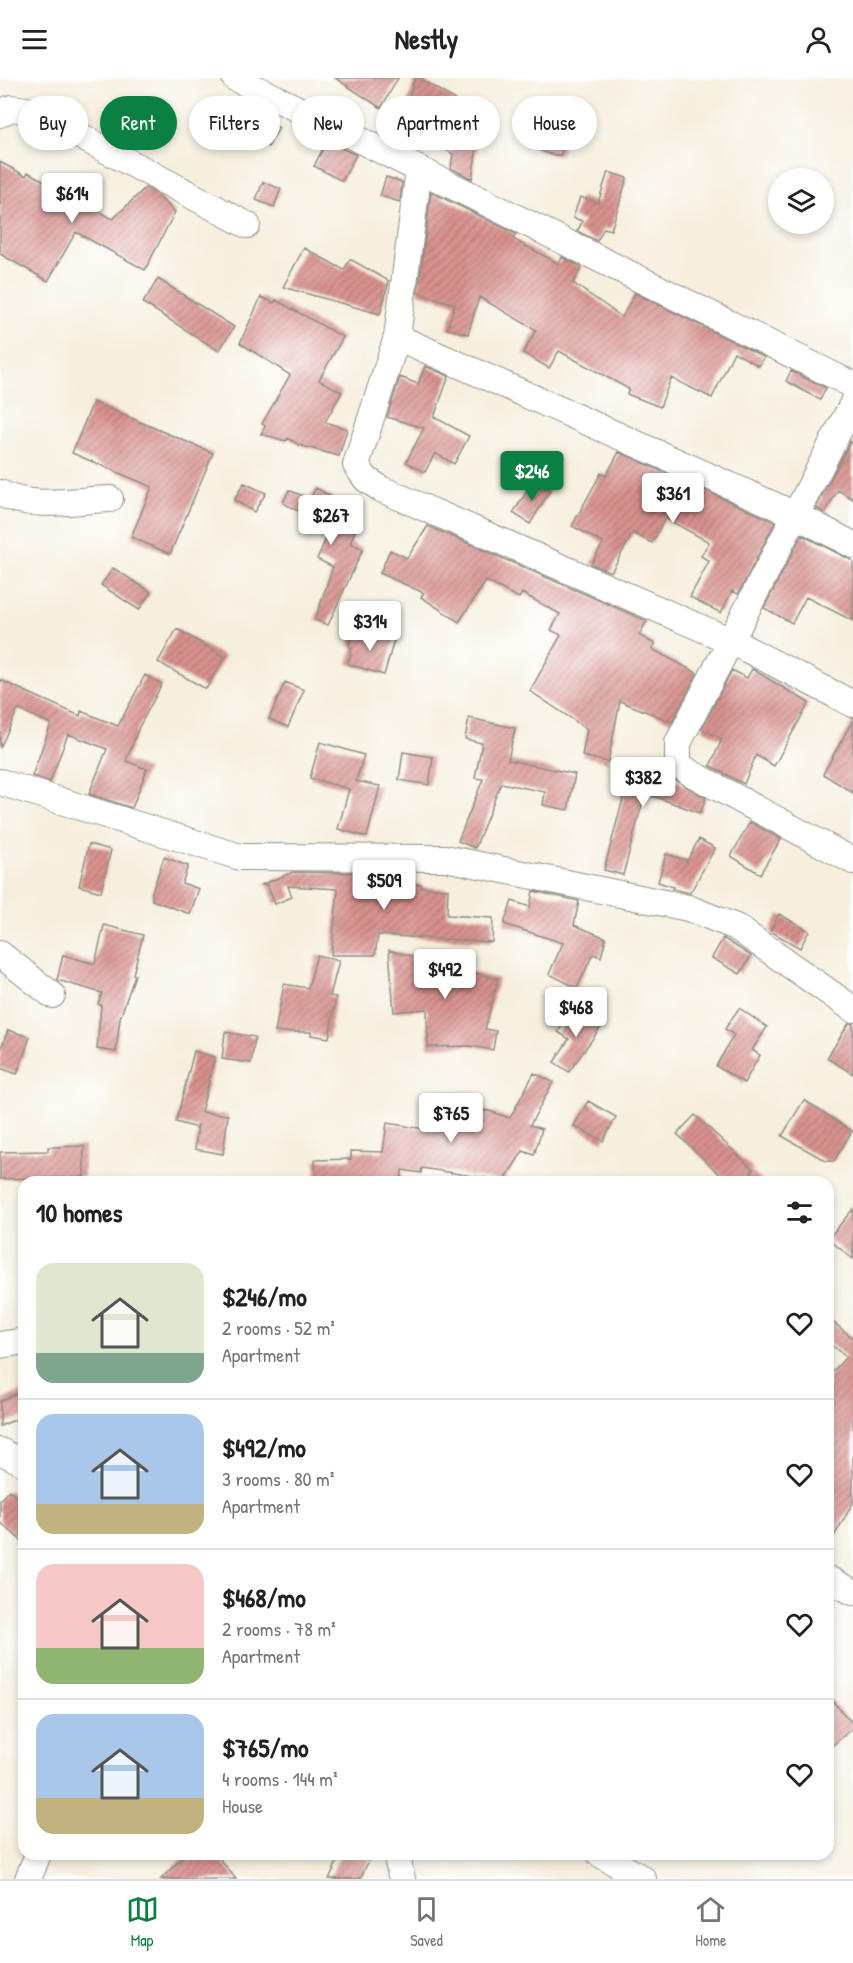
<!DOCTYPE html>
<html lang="en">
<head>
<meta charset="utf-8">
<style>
  :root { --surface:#fff; --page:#f6f6f6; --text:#222; --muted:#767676; --line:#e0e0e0; --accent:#0b8043 }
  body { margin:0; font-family:"Patrick Hand",sans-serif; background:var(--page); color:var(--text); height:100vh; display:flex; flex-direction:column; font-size:22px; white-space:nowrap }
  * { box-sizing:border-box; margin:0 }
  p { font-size:20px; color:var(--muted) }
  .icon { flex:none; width:33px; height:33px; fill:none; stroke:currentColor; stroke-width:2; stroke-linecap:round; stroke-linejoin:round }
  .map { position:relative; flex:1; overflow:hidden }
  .drawer { position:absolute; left:18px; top:1098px; width:816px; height:684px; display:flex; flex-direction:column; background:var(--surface); border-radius:18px; box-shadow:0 3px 9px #0003 }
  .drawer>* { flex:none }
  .guide { position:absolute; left:18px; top:18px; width:818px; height:54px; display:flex; gap:12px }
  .tools { position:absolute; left:768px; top:90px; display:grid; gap:12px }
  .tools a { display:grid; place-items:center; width:66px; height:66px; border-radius:50%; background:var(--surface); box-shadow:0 3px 9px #0003; font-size:30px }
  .price { position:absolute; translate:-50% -51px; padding:0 14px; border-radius:6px; background:#fff; color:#222; font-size:20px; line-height:39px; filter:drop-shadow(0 2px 3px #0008) }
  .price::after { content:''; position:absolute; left:50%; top:36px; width:18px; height:14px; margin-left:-9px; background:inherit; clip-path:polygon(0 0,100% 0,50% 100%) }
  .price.on { background:var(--accent); color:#fff }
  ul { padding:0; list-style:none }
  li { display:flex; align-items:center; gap:18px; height:150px; padding:0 18px }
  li+li { border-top:2px solid var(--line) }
  li span { display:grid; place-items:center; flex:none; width:168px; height:120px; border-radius:18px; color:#555 }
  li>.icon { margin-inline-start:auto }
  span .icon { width:72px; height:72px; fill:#fffc; stroke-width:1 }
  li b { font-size:26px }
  h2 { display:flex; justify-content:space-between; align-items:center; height:72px; padding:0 18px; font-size:26px }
  .pill { padding:0 21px; border-radius:27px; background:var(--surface); box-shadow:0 3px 9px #0003; font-size:21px; line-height:54px }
  .pill.on { background:var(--accent); color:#fff }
  header { display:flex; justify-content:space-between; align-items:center; height:78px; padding:0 18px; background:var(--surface); font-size:27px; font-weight:700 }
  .menu { display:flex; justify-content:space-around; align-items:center; height:84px; border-top:2px solid var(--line); background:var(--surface); font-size:16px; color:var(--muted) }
  .menu a { display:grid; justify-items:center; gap:3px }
  .menu .on { color:var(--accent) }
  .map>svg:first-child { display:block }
  .building { fill:url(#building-hatch) }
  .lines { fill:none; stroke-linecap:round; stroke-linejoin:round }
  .minor-casing { stroke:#908d84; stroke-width:28 }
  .minor { stroke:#fff; stroke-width:26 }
</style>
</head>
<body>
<header><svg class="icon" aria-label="menu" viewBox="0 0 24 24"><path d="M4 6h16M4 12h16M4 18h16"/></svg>Nestly<svg class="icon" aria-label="person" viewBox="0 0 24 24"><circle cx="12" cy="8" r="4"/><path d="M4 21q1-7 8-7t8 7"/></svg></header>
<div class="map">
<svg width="853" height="1801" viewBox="0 0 853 1801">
  <defs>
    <pattern id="building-hatch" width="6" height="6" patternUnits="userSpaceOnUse" patternTransform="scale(1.5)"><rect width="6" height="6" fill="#d8918d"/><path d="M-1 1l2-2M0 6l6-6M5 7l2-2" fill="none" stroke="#af7773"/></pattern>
  </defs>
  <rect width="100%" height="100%" fill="#fff"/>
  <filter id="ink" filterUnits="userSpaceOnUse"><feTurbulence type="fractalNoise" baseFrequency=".0167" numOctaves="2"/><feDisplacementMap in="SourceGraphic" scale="12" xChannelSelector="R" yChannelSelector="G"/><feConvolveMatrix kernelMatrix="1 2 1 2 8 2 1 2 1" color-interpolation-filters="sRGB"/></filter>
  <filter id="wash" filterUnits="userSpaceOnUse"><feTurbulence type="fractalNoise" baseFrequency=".008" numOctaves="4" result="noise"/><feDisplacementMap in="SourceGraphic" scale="24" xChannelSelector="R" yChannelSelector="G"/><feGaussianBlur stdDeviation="1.35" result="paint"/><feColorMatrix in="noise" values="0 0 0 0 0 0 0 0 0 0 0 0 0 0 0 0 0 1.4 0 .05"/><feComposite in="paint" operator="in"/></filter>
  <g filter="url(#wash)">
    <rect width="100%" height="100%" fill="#f6efde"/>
    <g id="blocks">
      <path class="building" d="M335,0H398L381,30Z
        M415,0H419L455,22L438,49L479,56L472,101L451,90L453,76L399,44L402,43Z
        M552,24L578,34L560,77H552L534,70Z
        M234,25L279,50L268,69L224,44Z
        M327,63L356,77L342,103L314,88Z
        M0,84L26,98L28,94L113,141L145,110L155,115L175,134L145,192L76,154L48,203L0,176Z
        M608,94L627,100L611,152L604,150L597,163L577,153L583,143L573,140L580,119L598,125Z
        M386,99L402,104L400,124L380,118Z
        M263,104L281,111L274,129L256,122Z
        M431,114L516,156L513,161L559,186L562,179L582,189L573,205L622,239L635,215L764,279L759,288L734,274L712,320L671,300L660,329L627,316L629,311L559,273L549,290L523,275L536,252L479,219L468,256L447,251L455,226L418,215Z
        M304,170L344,192L350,181L389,203L380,236L283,209Z
        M158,201L234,249L219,273L143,225Z
        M261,219L274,225L276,222L343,259L319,302L342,314L325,344L347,351L339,378L299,367L288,360L286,363L261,356L265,348L262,346L290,297L240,265Z
        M425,288L449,298L434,339L469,358L454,386L435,375L425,394L406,384L424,350L387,339L400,299L418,306Z
        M791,293L826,310L820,322L786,303Z
        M93,324L213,375L170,476L131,459L152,409L72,375Z
        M850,364L853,365V421L838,412L825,435L816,430Z
        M619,374L775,444L738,516L732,513L721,535L690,519L709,483L701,478L709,464L665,440L652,465L633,455L611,494L591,486L603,465L572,448L601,395L606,398Z
        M534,402L550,413L530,446L513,435Z
        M244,405L266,415L254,434L234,422Z
        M316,410L334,420L329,429L360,442L350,465L363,471L328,547L315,542L333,489L317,481L331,450L283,425L289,412L310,421Z
        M428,448L647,543L639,557L655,566L652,571L697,595L672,644L620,623L608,684L582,678L587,651L530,613L561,557L551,552L560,536L522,515L519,520L486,503L459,544L421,519L424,515L380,495L390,472L407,480Z
        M802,457L853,483V543L806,519L792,545L764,530Z
        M113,490L151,514L139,532L101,507Z
        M177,551L225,579L206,611L158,584Z
        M354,551L394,562L384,597L348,586L352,570L349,568Z
        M752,591L809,625L774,688L756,677L744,706L710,688L722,661L702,651L732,592L747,600Z
        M145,597L162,606L139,649L126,683L147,691L132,730L89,716L107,671L68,656L50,704L32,698L51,646L18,631L0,670V602L80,638L81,633L118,648Z
        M285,604L304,612L288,649L269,641Z
        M469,640L515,650L508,682L575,696L568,732L543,727L545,714L501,705L475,770L458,763L483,701L475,700L482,665L465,661Z
        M853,642V715L823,696Z
        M320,664L364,677L356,703L380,708L367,759L338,751L349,711L310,700Z
        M403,674L433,679L429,707L399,702Z
        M622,685L669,698L706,720L700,735L645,715L623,797L604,792L625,713L616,711Z
        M750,744L781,761L760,796L731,778Z
        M699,761L715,770L690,815L672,811L673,809L658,804L666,776L687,782L686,785Z
        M89,766L111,772L101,814L79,808Z
        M164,779L188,788L182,805L199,811L190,836L152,822V814Z
        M293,794L374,795L373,808L421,806L422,809L448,811L447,837L493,840L492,864L378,857L375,877H331L338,811L288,808L292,819L275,826L267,807H261Z
        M533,813L579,823L574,847L606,860L601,879L593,876L577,910L549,896L563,865L504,846L512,823L530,829Z
        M779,836L809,853L800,870L770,853Z
        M104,847L143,857L133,896L135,897L120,940L116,974L97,971L101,927L98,926L102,915L57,902L63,877L95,886Z
        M723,860L751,878L740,896L712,880Z
        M389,872L498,901L485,951L496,953L493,972L470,968L428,969L427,931L394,934Z
        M317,877L339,883L330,918L336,919L329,960L311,957V954H275L284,906L308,910Z
        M573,930L601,949L569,994L554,984L569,961L558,954Z
        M739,930L767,949L752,972L760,977L744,1005L716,988L734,957L725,951Z
        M849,945L853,946V996L827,980Z
        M8,952L30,959L17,996L0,990V973Z
        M225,954L255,959L251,985L222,981Z
        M194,973L215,979L201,1034L228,1037L223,1076L195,1071L198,1046L197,1050L176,1044Z
        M534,995L553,1004L530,1047L542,1051L534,1077L523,1073L504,1103L422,1090L421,1095L402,1092L401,1104H376V1100L316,1101L315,1082L351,1081V1073L383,1074L387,1045L437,1053L440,1028L489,1033L510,1040Z
        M804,1022L852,1053L834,1083H826L782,1058Z
        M588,1023L616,1039L603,1063L574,1048Z
        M695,1037L753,1091L751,1093L763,1104H728L677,1056Z
        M84,1068V1099L0,1101V1074L48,1073V1069Z
        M853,1131V1181L828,1161Z
        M828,1240L853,1260V1425L828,1469V1299L846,1279L828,1264Z
        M24,1312V1338L0,1348V1323Z
        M9,1412L24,1426V1465L0,1444V1422Z
        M828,1618L853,1646V1650L828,1671Z
        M186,1776H216L236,1801H161Z
        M341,1776H372L360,1801H329Z"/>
    </g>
  </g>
  <g filter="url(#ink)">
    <use href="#blocks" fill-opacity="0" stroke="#908d84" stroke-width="1.5"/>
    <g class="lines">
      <g class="minor-casing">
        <path id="minor" d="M235,0L853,307
          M0,36L11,30L33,33L247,147
          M419,91L397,259L356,387L366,401L381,411L731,563L853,626
          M397,259L796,437L853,467
          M853,325L678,665V686L689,694L853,783
          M0,415C31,432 76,422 110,421
          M0,704L240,779L445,780L688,830L736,849L853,931
          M0,876L52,917
          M0,1267L24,1263
          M0,1373L24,1385
          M828,1501L853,1514
          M396,1776L402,1801
          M600,1776L643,1801
          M28,1801L38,1776"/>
      </g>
      <use href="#minor" class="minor"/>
    </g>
  </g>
</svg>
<div class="tools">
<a><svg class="icon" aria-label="layers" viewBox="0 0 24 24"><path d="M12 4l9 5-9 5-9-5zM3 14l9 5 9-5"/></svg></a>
</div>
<b class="price" style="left:72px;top:146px">$614</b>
<b class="price on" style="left:532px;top:424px">$246</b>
<b class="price" style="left:673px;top:446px">$361</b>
<b class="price" style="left:331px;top:468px">$267</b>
<b class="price" style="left:370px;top:574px">$314</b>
<b class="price" style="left:643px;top:730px">$382</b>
<b class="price" style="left:384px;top:833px">$509</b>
<b class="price" style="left:445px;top:922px">$492</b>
<b class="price" style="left:576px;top:960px">$468</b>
<b class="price" style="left:451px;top:1066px">$765</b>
<div class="guide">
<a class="pill">Buy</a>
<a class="pill on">Rent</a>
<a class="pill">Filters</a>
<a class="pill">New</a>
<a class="pill">Apartment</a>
<a class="pill">House</a>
</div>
<section class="drawer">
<h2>10 homes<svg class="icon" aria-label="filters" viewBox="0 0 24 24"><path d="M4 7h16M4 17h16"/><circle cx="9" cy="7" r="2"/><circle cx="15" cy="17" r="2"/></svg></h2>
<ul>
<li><span style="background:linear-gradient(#dfe7d0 75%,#7fa58c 0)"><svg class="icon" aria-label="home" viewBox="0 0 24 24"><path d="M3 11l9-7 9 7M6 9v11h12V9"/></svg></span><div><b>$246/mo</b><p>2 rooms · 52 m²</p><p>Apartment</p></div><svg class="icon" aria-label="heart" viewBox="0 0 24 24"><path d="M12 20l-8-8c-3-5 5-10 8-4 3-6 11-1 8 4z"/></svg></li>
<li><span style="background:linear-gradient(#a9c7e8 75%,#c2b280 0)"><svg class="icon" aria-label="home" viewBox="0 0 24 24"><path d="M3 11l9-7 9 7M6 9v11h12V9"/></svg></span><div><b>$492/mo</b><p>3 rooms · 80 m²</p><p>Apartment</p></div><svg class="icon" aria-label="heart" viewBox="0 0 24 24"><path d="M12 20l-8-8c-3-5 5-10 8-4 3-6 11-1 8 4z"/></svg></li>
<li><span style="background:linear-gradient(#f6c9c9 70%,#8fb573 0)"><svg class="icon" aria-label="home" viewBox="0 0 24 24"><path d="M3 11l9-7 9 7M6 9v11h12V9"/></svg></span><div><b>$468/mo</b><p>2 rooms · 78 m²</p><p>Apartment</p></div><svg class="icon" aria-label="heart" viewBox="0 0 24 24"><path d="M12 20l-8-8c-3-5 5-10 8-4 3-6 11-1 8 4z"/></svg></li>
<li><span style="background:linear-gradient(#a9c7e8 70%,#c2b280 0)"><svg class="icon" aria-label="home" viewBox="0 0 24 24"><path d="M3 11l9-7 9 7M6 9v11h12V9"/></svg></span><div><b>$765/mo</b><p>4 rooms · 144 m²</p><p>House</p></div><svg class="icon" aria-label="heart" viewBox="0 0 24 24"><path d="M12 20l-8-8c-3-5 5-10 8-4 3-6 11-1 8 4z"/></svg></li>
</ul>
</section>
</div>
<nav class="menu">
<a class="on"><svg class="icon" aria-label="map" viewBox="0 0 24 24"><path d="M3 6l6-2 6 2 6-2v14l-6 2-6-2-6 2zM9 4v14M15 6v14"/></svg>Map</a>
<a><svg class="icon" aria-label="saved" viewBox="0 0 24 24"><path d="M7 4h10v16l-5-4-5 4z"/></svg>Saved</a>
<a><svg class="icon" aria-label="home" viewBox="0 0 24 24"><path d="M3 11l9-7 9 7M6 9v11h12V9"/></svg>Home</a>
</nav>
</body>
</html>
